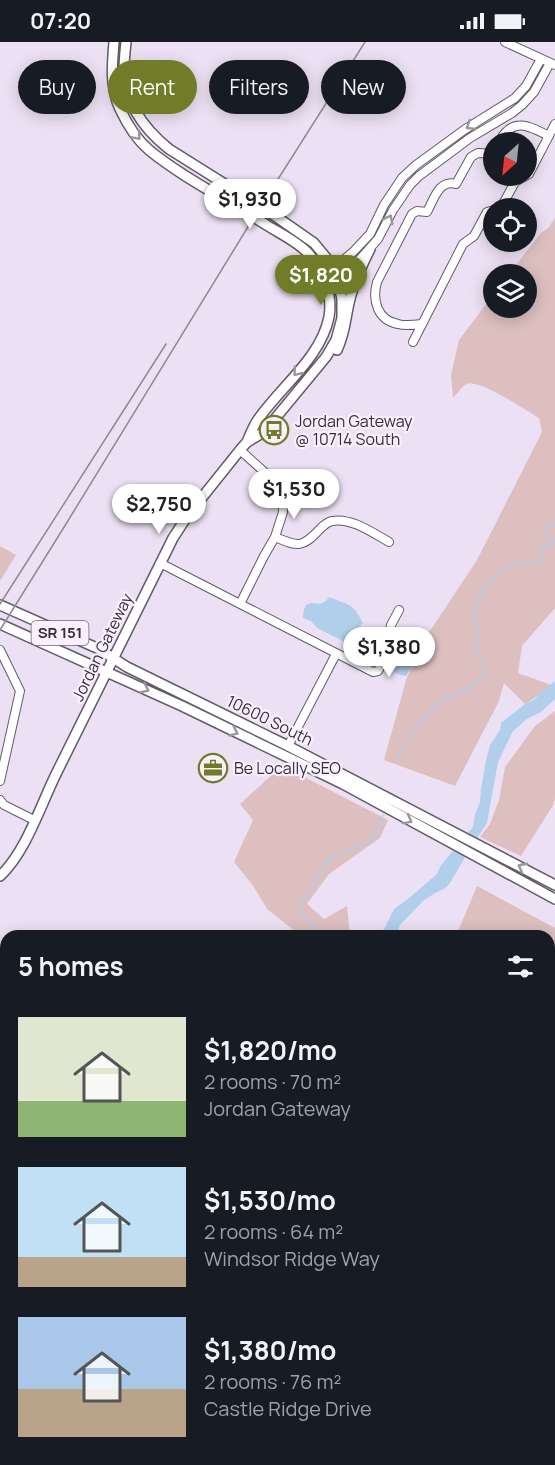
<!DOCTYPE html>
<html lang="en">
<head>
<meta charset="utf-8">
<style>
  :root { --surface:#171b24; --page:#242831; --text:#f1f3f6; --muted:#9ea1a6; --accent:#717c28 }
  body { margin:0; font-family:Manrope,sans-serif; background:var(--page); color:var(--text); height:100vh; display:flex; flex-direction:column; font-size:22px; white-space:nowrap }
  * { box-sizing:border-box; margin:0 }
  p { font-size:20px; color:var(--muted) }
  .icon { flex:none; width:33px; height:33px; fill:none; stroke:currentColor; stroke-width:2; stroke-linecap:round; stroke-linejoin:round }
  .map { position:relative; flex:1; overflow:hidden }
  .sheet { position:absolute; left:0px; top:888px; width:555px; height:536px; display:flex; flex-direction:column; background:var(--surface); border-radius:18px 18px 0 0; box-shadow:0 3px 15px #0003 }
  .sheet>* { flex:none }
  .banner { position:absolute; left:18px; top:18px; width:519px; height:54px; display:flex; gap:12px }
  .needle { width:39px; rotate:207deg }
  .fabs { position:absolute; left:483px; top:90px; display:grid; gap:12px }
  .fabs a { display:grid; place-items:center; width:54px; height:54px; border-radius:50%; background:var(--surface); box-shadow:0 3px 15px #0003; font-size:30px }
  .price { position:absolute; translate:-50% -51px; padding:0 14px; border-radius:21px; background:#fff; color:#222; font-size:20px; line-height:39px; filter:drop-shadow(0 2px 3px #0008) }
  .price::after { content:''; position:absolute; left:50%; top:36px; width:18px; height:14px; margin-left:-9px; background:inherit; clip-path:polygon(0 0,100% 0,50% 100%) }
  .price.current { background:var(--accent); color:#fff }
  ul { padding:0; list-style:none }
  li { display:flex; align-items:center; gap:18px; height:150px; padding:0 18px }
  li span { display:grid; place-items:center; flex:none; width:168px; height:120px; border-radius:0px; color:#555 }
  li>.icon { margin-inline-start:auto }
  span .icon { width:72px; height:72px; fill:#fffc; stroke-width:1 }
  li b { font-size:26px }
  h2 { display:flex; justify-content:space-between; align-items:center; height:72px; padding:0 18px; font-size:26px }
  .pill { padding:0 21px; border-radius:27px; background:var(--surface); box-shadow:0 3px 15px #0003; font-size:21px; line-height:54px }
  .pill.current { background:var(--accent); color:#fff }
  .status { display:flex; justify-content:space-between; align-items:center; height:42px; padding:0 30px; background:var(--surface); direction:ltr }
  .status svg { height:16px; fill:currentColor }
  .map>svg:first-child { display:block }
  .green { fill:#ddbfbf }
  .water { fill:#b1cfea }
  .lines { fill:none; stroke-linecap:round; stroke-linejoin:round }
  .stream { stroke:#b1cfea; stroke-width:1.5 }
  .minor-casing { stroke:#635a6a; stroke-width:10 }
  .major-casing { stroke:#635a6a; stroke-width:12 }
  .minor { stroke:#fff; stroke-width:8 }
  .major { stroke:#fff; stroke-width:9 }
  .rail { stroke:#8f8795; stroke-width:1.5 }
  .oneway { stroke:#9a979b }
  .labels { text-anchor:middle; stroke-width:4.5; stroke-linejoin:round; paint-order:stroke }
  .shield { fill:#f8efff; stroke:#6f6973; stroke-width:1.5 }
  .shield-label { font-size:15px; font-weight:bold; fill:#342f37 }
  .poi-label { font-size:16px; fill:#342f37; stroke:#f8efff; text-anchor:start }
  .street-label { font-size:16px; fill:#342f37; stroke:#f8efff }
</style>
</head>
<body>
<div class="status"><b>07:20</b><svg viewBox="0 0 49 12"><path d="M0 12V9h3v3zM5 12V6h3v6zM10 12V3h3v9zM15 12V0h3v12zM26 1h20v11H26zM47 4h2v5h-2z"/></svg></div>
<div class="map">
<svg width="555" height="1423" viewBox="0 0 555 1423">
  <rect width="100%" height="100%" fill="#ece1f4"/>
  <path class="green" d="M555,176V566L522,604L518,631L551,643C542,649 535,657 525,662L504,641L499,659L455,744L384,718L406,638L422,601L477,518L542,390L539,376C527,369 478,336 466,342C462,345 457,352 453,356L451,333L459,298L493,253L494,266H526V232H509L541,191L548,186Z
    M0,504L16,513L0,539Z
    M555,669V757L552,765L521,814L480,795L490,782L499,758L505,725L535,684Z
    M281,723L388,778L380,796L329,832L307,862L324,877L347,864L350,894H301L267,867L254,845L234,820L253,778L240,762L275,730L281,729Z
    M477,844L555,886V1423H496L486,1418H549V894H456Z
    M257,1418H339L337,1423H255Z"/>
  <path class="water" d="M329,555C350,564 352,560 363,581L356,589L357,592L360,594L372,592L373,601L360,605L353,604L317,586L311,579L303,576C303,570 304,561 312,561C315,561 317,562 320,562L326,559Z
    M395,607L407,608L418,614L406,634L400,633L390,628Z
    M555,639V657L541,670L527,677L513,689L498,720L487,781L464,817L450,841L444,847L435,851L423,859L400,883L396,894H383L382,891L394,867L408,857L437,832L441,823L473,785L475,772L480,760L481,747L486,718L490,703L500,688L501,681L525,662L534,658L540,651Z
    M555,1231V1285L549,1282V1235Z"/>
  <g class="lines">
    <path class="stream" d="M397,717L411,691L442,657L461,650L484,636L485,622L475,610L479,593L473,569L485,544L504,526L517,522L540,520L541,506L554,499L544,492L546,485L554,483L555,481
      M318,894L315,883L299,870L302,860L331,815L372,799L383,773"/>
    <g class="minor-casing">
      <path id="minor" d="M505,0L555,23
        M499,100C512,75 528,83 549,94
        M497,166L503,162L515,140L529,132L555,82
        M333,227L354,209L370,192L384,163L402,136L416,123L464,88L515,56L526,44L541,17
        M337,235L353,225L378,197L393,168L410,143L419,134L470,96L512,71L522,63L534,50L550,21
        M422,282C414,283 405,284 398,282C377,278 372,258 377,240L412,172L417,169L427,170C434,157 439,137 456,142L471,115L478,111L493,112L494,111
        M413,300L463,202L474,194L487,170L494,168
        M275,495C299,505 302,506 320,487C323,484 327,480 332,479C351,475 373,491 389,500
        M160,521L373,630L378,629L382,622L391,583L399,568
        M240,562L264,514L275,495L283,470L282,446L240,408
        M0,608L20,649L0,739
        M288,704L336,612
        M0,758L4,763L34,778
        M0,949L6,953
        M402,1418L412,1423
        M473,1418L483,1423
        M345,1423L347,1418
        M437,1423L440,1418"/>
    </g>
    <g class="major-casing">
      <path id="major" d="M114,0C112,23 110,46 120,67C127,82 136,97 149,108C183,136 230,159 268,184C281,192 298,200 309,212C323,229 333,253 329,275C321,316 279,346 257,379C253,385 250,393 247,400
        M337,308C346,289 345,276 350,257C354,240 362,223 370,207
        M0,563L99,607L127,625L288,704L555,843
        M0,582L182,664L343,742L555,857
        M0,834C26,810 41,762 57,730C96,652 134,574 173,496L188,473L240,408L247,400L264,390L326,315L336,298L342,276V257L339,243L328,218L314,201L268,169L169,107C144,87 125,61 124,28C124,19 125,9 126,0"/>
    </g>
    <use href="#minor" class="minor"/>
    <use href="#major" class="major"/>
    <path class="rail" d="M0,562L166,302
      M0,588L66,482L254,175L365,0"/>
  </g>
  <defs><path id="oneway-chevron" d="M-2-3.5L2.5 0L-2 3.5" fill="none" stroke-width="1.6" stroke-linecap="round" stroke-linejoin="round" transform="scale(1.5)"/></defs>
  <g class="oneway">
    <use href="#oneway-chevron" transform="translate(470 84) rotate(148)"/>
    <use href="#oneway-chevron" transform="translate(137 94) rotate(50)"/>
    <use href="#oneway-chevron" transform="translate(389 177) rotate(-64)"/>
    <use href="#oneway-chevron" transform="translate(297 330) rotate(129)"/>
    <use href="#oneway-chevron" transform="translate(145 647) rotate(25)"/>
    <use href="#oneway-chevron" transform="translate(234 690) rotate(26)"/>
    <use href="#oneway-chevron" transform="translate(408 778) rotate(29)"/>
    <use href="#oneway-chevron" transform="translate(522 825) rotate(-152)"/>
  </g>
  <defs>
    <g id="bus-ring" transform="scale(1.5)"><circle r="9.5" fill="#f8efff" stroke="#717c28" stroke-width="1.5"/><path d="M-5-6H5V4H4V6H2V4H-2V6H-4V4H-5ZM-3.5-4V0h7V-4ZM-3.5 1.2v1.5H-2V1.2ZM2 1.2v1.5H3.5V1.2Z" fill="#717c28"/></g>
    <g id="office-ring" transform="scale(1.5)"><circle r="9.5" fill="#f8efff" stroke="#717c28" stroke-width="1.5"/><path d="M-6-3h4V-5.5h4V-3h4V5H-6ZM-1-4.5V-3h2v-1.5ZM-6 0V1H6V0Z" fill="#717c28"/></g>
  </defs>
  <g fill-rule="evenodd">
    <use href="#bus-ring" x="274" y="388"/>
    <use href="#office-ring" x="213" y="726"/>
  </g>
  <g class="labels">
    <rect class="shield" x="31.5" y="579" width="57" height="24" rx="4.5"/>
    <g class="shield-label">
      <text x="60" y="596">SR 151</text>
    </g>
    <g class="poi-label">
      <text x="295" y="385">Jordan Gateway<tspan x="295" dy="18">@ 10714 South</tspan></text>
      <text x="234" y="732">Be Locally SEO</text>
    </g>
    <g class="street-label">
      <text transform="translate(102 605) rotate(-64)" y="6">Jordan Gateway</text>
      <text transform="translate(270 678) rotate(26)" y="6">10600 South</text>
    </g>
  </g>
</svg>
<div class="fabs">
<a><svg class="needle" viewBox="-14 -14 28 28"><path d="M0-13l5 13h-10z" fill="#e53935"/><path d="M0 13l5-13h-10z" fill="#9ea1a6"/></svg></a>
<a><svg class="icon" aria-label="locate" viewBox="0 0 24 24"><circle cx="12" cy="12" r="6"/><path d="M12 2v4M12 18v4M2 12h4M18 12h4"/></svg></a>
<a><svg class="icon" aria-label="layers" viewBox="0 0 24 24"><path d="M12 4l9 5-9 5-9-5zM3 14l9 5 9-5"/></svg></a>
</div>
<b class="price" style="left:250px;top:188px">$1,930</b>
<b class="price current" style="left:321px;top:264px">$1,820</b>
<b class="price" style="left:294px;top:478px">$1,530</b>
<b class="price" style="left:159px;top:493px">$2,750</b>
<b class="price" style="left:389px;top:636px">$1,380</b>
<div class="banner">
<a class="pill">Buy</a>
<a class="pill current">Rent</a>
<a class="pill">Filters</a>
<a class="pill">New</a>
</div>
<section class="sheet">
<h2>5 homes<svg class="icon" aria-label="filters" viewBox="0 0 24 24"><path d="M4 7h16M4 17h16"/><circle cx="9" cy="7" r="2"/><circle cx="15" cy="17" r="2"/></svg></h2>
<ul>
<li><span style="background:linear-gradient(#dfe7d0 70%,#8fb573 0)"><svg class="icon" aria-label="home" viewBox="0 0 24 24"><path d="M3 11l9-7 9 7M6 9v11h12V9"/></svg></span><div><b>$1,820/mo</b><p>2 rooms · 70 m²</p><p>Jordan Gateway</p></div></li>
<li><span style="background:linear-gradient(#bfe0f5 75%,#b9a48a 0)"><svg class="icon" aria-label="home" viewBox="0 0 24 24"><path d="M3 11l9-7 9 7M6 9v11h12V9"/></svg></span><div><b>$1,530/mo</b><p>2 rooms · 64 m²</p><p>Windsor Ridge Way</p></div></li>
<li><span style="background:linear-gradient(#a9c7e8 60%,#b9a48a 0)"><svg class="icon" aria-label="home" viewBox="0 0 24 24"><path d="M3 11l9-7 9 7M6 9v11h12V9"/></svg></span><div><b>$1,380/mo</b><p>2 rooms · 76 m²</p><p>Castle Ridge Drive</p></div></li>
</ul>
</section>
</div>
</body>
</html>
